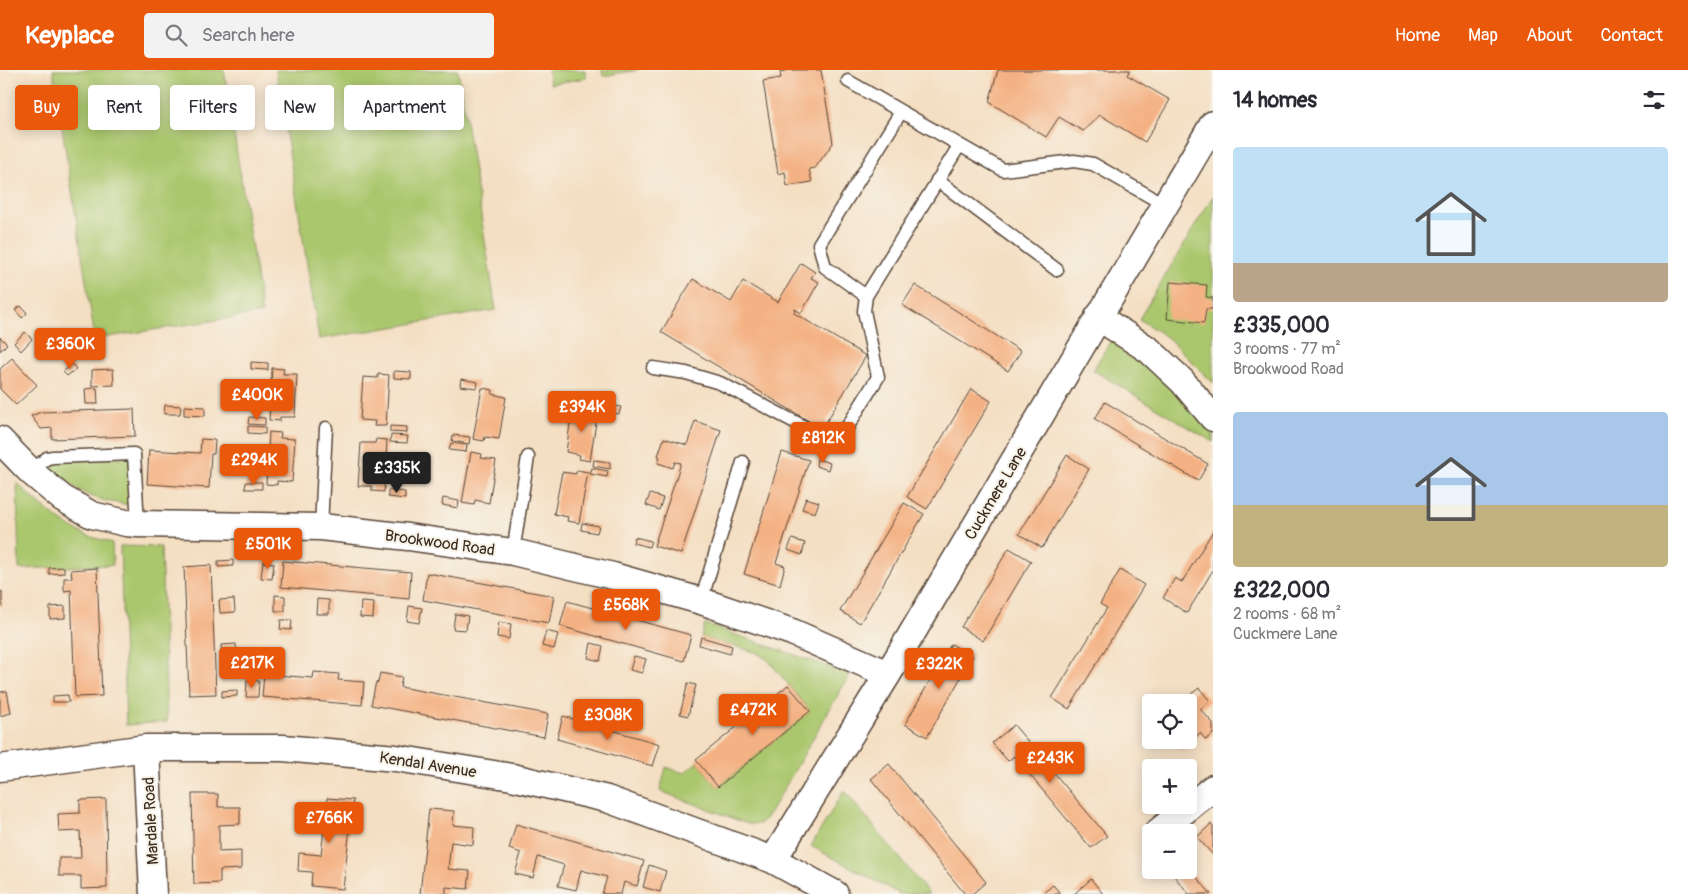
<!DOCTYPE html>
<html lang="en">
<head>
<meta charset="utf-8">
<style>
  :root { --surface:#fff; --page:#f2f2f3; --text:#2b2b33; --muted:#7c7c81; --accent:#ea580c }
  body { margin:0; font-family:Pangolin,sans-serif; background:var(--page); color:var(--text); height:100vh; display:flex; flex-direction:column; font-size:19px; white-space:nowrap }
  * { box-sizing:border-box; margin:0 }
  p { font-size:16px; color:var(--muted) }
  .icon { flex:none; width:28px; height:28px; fill:none; stroke:currentColor; stroke-width:2; stroke-linecap:round; stroke-linejoin:round }
  .map { position:relative; flex:1; overflow:hidden }
  .sheet { display:flex; flex-direction:column; background:var(--surface); width:475px }
  .sheet>* { flex:none }
  .guide { position:absolute; left:15px; top:15px; width:475px; height:45px; display:flex; gap:10px }
  .controls { position:absolute; left:1142px; top:624px; display:grid; gap:10px }
  .controls a { display:grid; place-items:center; width:55px; height:55px; border-radius:5px; background:var(--surface); box-shadow:0 2px 12px #0003; font-size:25px }
  .price { position:absolute; translate:-50% -42px; padding:0 11px; border-radius:5px; background:var(--accent); color:#fff; font-size:16px; line-height:32px; filter:drop-shadow(0 1px 2px #0008) }
  .price::after { content:''; position:absolute; left:50%; top:30px; width:15px; height:11px; margin-left:-8px; background:inherit; clip-path:polygon(0 0,100% 0,50% 100%) }
  .price.selected { background:#222; color:#fff }
  ul { padding:0; list-style:none }
  li { display:grid; align-content:center; gap:10px; height:265px; padding:0 20px }
  li span { display:grid; place-items:center; height:155px; border-radius:5px; color:#555 }
  li>.icon { margin-inline-start:auto }
  span .icon { width:90px; height:90px; fill:#fffc; stroke-width:1 }
  li b { font-size:21px }
  h2 { display:flex; justify-content:space-between; align-items:center; height:60px; padding:0 20px; font-size:21px }
  .chip { padding:0 18px; border-radius:5px; background:var(--surface); box-shadow:0 2px 12px #0003; font-size:18px; line-height:45px }
  .chip.selected { background:var(--accent); color:#fff }
  header { display:flex; align-items:center; gap:30px; box-sizing:border-box; height:70px; padding:0 25px; background:var(--accent); color:#fff }
  header strong { font-size:24px }
  nav { display:flex; gap:28px; margin-inline-start:auto; font-size:18px }
  .search { width:350px; height:45px; background:var(--page); display:flex; align-items:center; gap:12px; box-sizing:border-box; padding:0 18px; border-radius:5px; color:var(--muted); font-size:19px }
  main { display:flex; flex:1; min-height:0 }
  .map>svg:first-child { display:block }
  .green { fill:#aac76d; stroke:#727846 }
  .building { fill:#f4b284 }
  .lines { fill:none; stroke-linecap:round; stroke-linejoin:round }
  .lane-casing { stroke:#574537; stroke-width:15 }
  .street-casing { stroke:#574537; stroke-width:29 }
  .lane { stroke:#fff; stroke-width:12 }
  .street { stroke:#fff; stroke-width:26 }
  .labels { text-anchor:middle; stroke-width:4; stroke-linejoin:round; paint-order:stroke }
  .street-label { font-size:16px; fill:#3b2a1e; stroke:#f7f3e8 }
</style>
</head>
<body>
<header>
<strong>Keyplace</strong>
<div class="search"><svg class="icon" aria-label="search" viewBox="0 0 24 24"><circle cx="10" cy="10" r="6"/><path d="M15 15l6 6"/></svg>Search here</div>
<nav><a>Home</a><a>Map</a><a>About</a><a>Contact</a></nav>
</header>
<main>
<div class="map">
<svg width="1213" height="824" viewBox="0 0 1213 824">
  <rect width="100%" height="100%" fill="#f7f3e8"/>
  <filter id="ink" filterUnits="userSpaceOnUse"><feTurbulence type="fractalNoise" baseFrequency=".02" numOctaves="2"/><feDisplacementMap in="SourceGraphic" scale="10" xChannelSelector="R" yChannelSelector="G"/><feConvolveMatrix kernelMatrix="1 2 1 2 8 2 1 2 1" color-interpolation-filters="sRGB"/></filter>
  <filter id="wash" filterUnits="userSpaceOnUse"><feTurbulence type="fractalNoise" baseFrequency=".0096" numOctaves="4" result="noise"/><feDisplacementMap in="SourceGraphic" scale="20" xChannelSelector="R" yChannelSelector="G"/><feGaussianBlur stdDeviation="1.12" result="paint"/><feColorMatrix in="noise" values="0 0 0 0 0 0 0 0 0 0 0 0 0 0 0 0 0 1.4 0 .05"/><feComposite in="paint" operator="in"/></filter>
  <g filter="url(#wash)">
    <rect width="100%" height="100%" fill="#f4dfc3"/>
    <path class="green" d="M53,0H224L262,243L95,269Z
      M276,0H458L496,240L319,269Z
      M548,0H585L586,8L550,14Z
      M602,0H638L603,6Z
      M1213,126V313L1168,268L1139,249Z
      M1113,267L1142,288L1213,360V372L1093,300Z
      M133,387V435C91,431 74,422 46,391Z
      M17,413C38,433 59,453 86,465C94,468 104,470 112,473L113,495L19,499Z
      M120,476L161,477L167,652L126,655Z
      M705,554L850,604L770,743L760,754H748L660,721L666,697L684,703L697,692L718,717L810,641L768,590L755,582L701,567Z
      M844,720L929,824H900L811,776Z"/>
    <g id="blocks">
      <path class="building" d="M789,0H821L833,73L815,98L809,99L812,112L787,116L785,102L778,104L763,11L781,8L780,2Z
        M998,0H1130L1127,5L1170,30L1145,72L1100,45L1083,61L1059,47L1046,67L989,32Z
        M801,193L815,202L811,208L819,212L801,243L795,239L794,243L866,286L822,359L661,262L693,209L731,232L743,211L778,232Z
        M1170,212L1207,215L1206,227L1213,228V239H1206L1204,253L1167,249Z
        M915,215L1021,281L1008,301L902,235Z
        M21,236L27,243L22,248L15,240Z
        M25,262L32,269L21,281L14,273Z
        M0,267L7,274L0,281Z
        M12,288L37,315L16,335L0,319V299Z
        M251,292L268,293V300L251,299Z
        M72,294L76,299L67,306L63,302Z
        M272,298L284,299L283,304H297L295,347H280V351L269,350Z
        M113,299L114,315L92,316V300Z
        M394,301L411,302V309L394,308Z
        M378,304L389,305L386,356H374L375,351L360,350L363,307L378,308Z
        M461,309L478,312L477,318L460,316Z
        M97,318L98,334H86L85,319Z
        M482,318L493,320L492,324L506,327L499,369L485,367L484,371L473,369Z
        M971,319L991,331L927,439L907,427Z
        M1105,332L1208,394L1198,411L1095,349Z
        M604,334L621,337L619,344L603,341Z
        M165,335L181,336L180,344H164Z
        M184,336L205,337V346L184,345Z
        M587,338L598,339L590,391L579,389L580,385L566,382L572,340L587,342Z
        M134,339L135,366L52,369V358L41,359L31,346L41,342Z
        M249,347L265,348V355L248,354Z
        M695,351L721,360L681,484L654,476L681,393L675,392L673,398L658,393L660,387L658,386L664,368L687,375Z
        M248,356L265,357V364L248,363Z
        M390,356L407,357V363L390,362Z
        M269,362L281,363L280,368L295,369L292,412L277,411V415L266,414Z
        M391,365L408,366L407,373L390,372Z
        M453,365L470,367L469,374L452,371Z
        M201,369L215,370L214,384H211L209,418L147,414L149,380L200,383Z
        M376,369L387,370L384,422L372,421V416H358L361,373H375Z
        M451,373L467,375L466,382L449,380Z
        M471,382L482,384L481,388L496,390L489,433L475,430L474,435L462,433Z
        M782,382L809,390L776,493L785,496L780,515L744,504Z
        M1067,385L1089,399L1042,478L1019,464Z
        M817,389L830,393L828,400L816,396Z
        M594,390L610,392V399L593,396Z
        M592,398L608,401L607,407L590,404Z
        M577,400L588,402L579,453L567,451L568,447L554,444L562,402L576,404Z
        M246,412H262V419H245Z
        M388,420L405,422V429L388,427Z
        M650,424L663,428L659,440L646,435Z
        M443,428L459,431L458,438L442,435Z
        M806,428L819,432L815,443L802,439Z
        M904,433L924,444L860,553L840,541Z
        M582,453L599,456L597,463L581,460Z
        M1213,461V500L1187,543L1163,528L1175,508L1182,512Z
        M635,467L651,471L649,477L633,473Z
        M792,469L805,473L802,485L788,480Z
        M1009,478L1031,491L983,571L961,557Z
        M233,490V496L218,497V491Z
        M283,491L411,502L409,529L281,517Z
        M263,492L274,493L272,509L261,508Z
        M211,495L216,624L189,625L184,497Z
        M64,497V503L49,504V498Z
        M97,498L102,626L75,627L71,520L64,521V508H72L71,500Z
        M1120,500L1144,515L1069,639L1052,628L1107,538L1100,534Z
        M427,503L554,526L549,553L423,530Z
        M2,521V537H0V522Z
        M275,525L285,526V541H275Z
        M234,529L235,542L220,543L219,530Z
        M317,529L329,530V544H316Z
        M567,531L691,565L684,591L560,556Z
        M361,532L374,533L373,548L360,547Z
        M65,536V548L50,549V537Z
        M409,536L422,538L419,553L407,551Z
        M455,544L468,546L466,560L453,559Z
        M281,550H292L291,560L280,559Z
        M499,552L511,554L509,569L497,567Z
        M546,561L558,564L554,579L542,576Z
        M701,567L732,576L730,584L699,575Z
        M591,573L603,576L600,591L588,588Z
        M236,574L237,587H222L221,575Z
        M951,574L973,586L927,667L905,654Z
        M634,586L646,589L642,603L630,600Z
        M314,602L339,604L338,610L364,612L362,635L262,627L264,604L313,608Z
        M380,603L402,607L400,617L548,644L544,667L371,635L376,612L378,613Z
        M247,610L259,611L258,627H246Z
        M688,613L696,615L688,646L680,644Z
        M788,615L810,641L718,717L696,690Z
        M1199,618L1210,631L1200,639L1213,653V664L1206,670L1200,663L1182,679L1174,670H1189V632H1181Z
        M237,620V626L222,627V621Z
        M7,621L11,643L0,646V622Z
        M68,625L69,632H53V626Z
        M563,646L660,674L653,696L557,669Z
        M1014,655L1107,766L1091,778L1014,686L1008,691L992,673Z
        M889,694L986,812L972,824H965L871,709Z
        M192,724H218V737H240V754L219,755V782L241,781V799L220,800V813L194,814Z
        M327,728L353,730L343,819L311,816L312,802L298,801L299,783L321,785L324,759L302,756L304,739L326,741Z
        M106,729L107,818L81,819V806H59V788H81L80,761L59,762L58,744L80,743V730Z
        M429,739L454,741L453,755L474,757L473,775L451,772L448,799L470,801L468,819L446,817V824H420Z
        M516,754L644,791L637,816L624,812L621,824H602L607,807L581,800L576,820L558,816L564,795L538,787L533,808L515,804L521,783L509,779Z
        M1211,754L1213,757V785L1197,767Z
        M649,795L666,801L660,822L643,817Z
        M1189,798L1211,824H1189L1169,800H1189Z
        M1091,809L1103,824H1074Z
        M1053,815L1061,824H1042Z"/>
    </g>
  </g>
  <g filter="url(#ink)">
    <use href="#blocks" fill-opacity="0" stroke="#574537" stroke-width="1"/>
    <g class="lines">
      <g class="lane-casing">
        <path id="lane" d="M848,11L1003,100L1074,91L1093,94L1165,135
          M937,110L1057,200
          M866,226L825,197L819,174L901,42
          M653,298L686,303L720,313L837,374L878,307L864,241L866,226L959,76
          M31,402L47,388L53,387L134,384L138,454
          M321,457L326,358
          M513,482L528,387
          M701,531L743,392"/>
      </g>
      <g class="street-casing">
        <path id="street" d="M1098,247L1149,280L1182,311L1213,348
          M0,370L31,402L62,428L92,445L126,453L138,454L321,457L408,467L513,482L613,506L701,531L792,562L888,604
          M146,678L153,824
          M0,698L146,678H283L396,688L512,707L607,729L773,790L835,824
          M1158,762L1213,718
          M773,790L888,604L1213,54"/>
      </g>
      <use href="#lane" class="lane"/>
      <use href="#street" class="street"/>
    </g>
  </g>
  <g class="labels">
    <g class="street-label">
      <text transform="translate(995 423) rotate(-59)" y="6">Cuckmere Lane</text>
      <text transform="translate(440 472) rotate(8)" y="6">Brookwood Road</text>
      <text transform="translate(428 694) rotate(9)" y="6">Kendal Avenue</text>
      <text transform="translate(150 751) rotate(-93)" y="6">Mardale Road</text>
    </g>
  </g>
</svg>
<div class="controls">
<a><svg class="icon" aria-label="locate" viewBox="0 0 24 24"><circle cx="12" cy="12" r="6"/><path d="M12 2v4M12 18v4M2 12h4M18 12h4"/></svg></a>
<a>+</a>
<a>−</a>
</div>
<b class="price" style="left:70px;top:300px">£360K</b>
<b class="price" style="left:257px;top:351px">£400K</b>
<b class="price" style="left:582px;top:363px">£394K</b>
<b class="price" style="left:823px;top:394px">£812K</b>
<b class="price" style="left:254px;top:416px">£294K</b>
<b class="price selected" style="left:397px;top:424px">£335K</b>
<b class="price" style="left:268px;top:500px">£501K</b>
<b class="price" style="left:626px;top:561px">£568K</b>
<b class="price" style="left:252px;top:619px">£217K</b>
<b class="price" style="left:939px;top:620px">£322K</b>
<b class="price" style="left:753px;top:666px">£472K</b>
<b class="price" style="left:608px;top:671px">£308K</b>
<b class="price" style="left:1050px;top:714px">£243K</b>
<b class="price" style="left:329px;top:774px">£766K</b>
<div class="guide">
<a class="chip selected">Buy</a>
<a class="chip">Rent</a>
<a class="chip">Filters</a>
<a class="chip">New</a>
<a class="chip">Apartment</a>
</div>
</div>
<section class="sheet">
<h2>14 homes<svg class="icon" aria-label="filters" viewBox="0 0 24 24"><path d="M4 7h16M4 17h16"/><circle cx="9" cy="7" r="2"/><circle cx="15" cy="17" r="2"/></svg></h2>
<ul>
<li><span style="background:linear-gradient(#bfe0f5 75%,#b9a48a 0)"><svg class="icon" aria-label="home" viewBox="0 0 24 24"><path d="M3 11l9-7 9 7M6 9v11h12V9"/></svg></span><div><b>£335,000</b><p>3 rooms · 77 m²</p><p>Brookwood Road</p></div></li>
<li><span style="background:linear-gradient(#a9c7e8 60%,#c2b280 0)"><svg class="icon" aria-label="home" viewBox="0 0 24 24"><path d="M3 11l9-7 9 7M6 9v11h12V9"/></svg></span><div><b>£322,000</b><p>2 rooms · 68 m²</p><p>Cuckmere Lane</p></div></li>
</ul>
</section>
</main>
</body>
</html>
